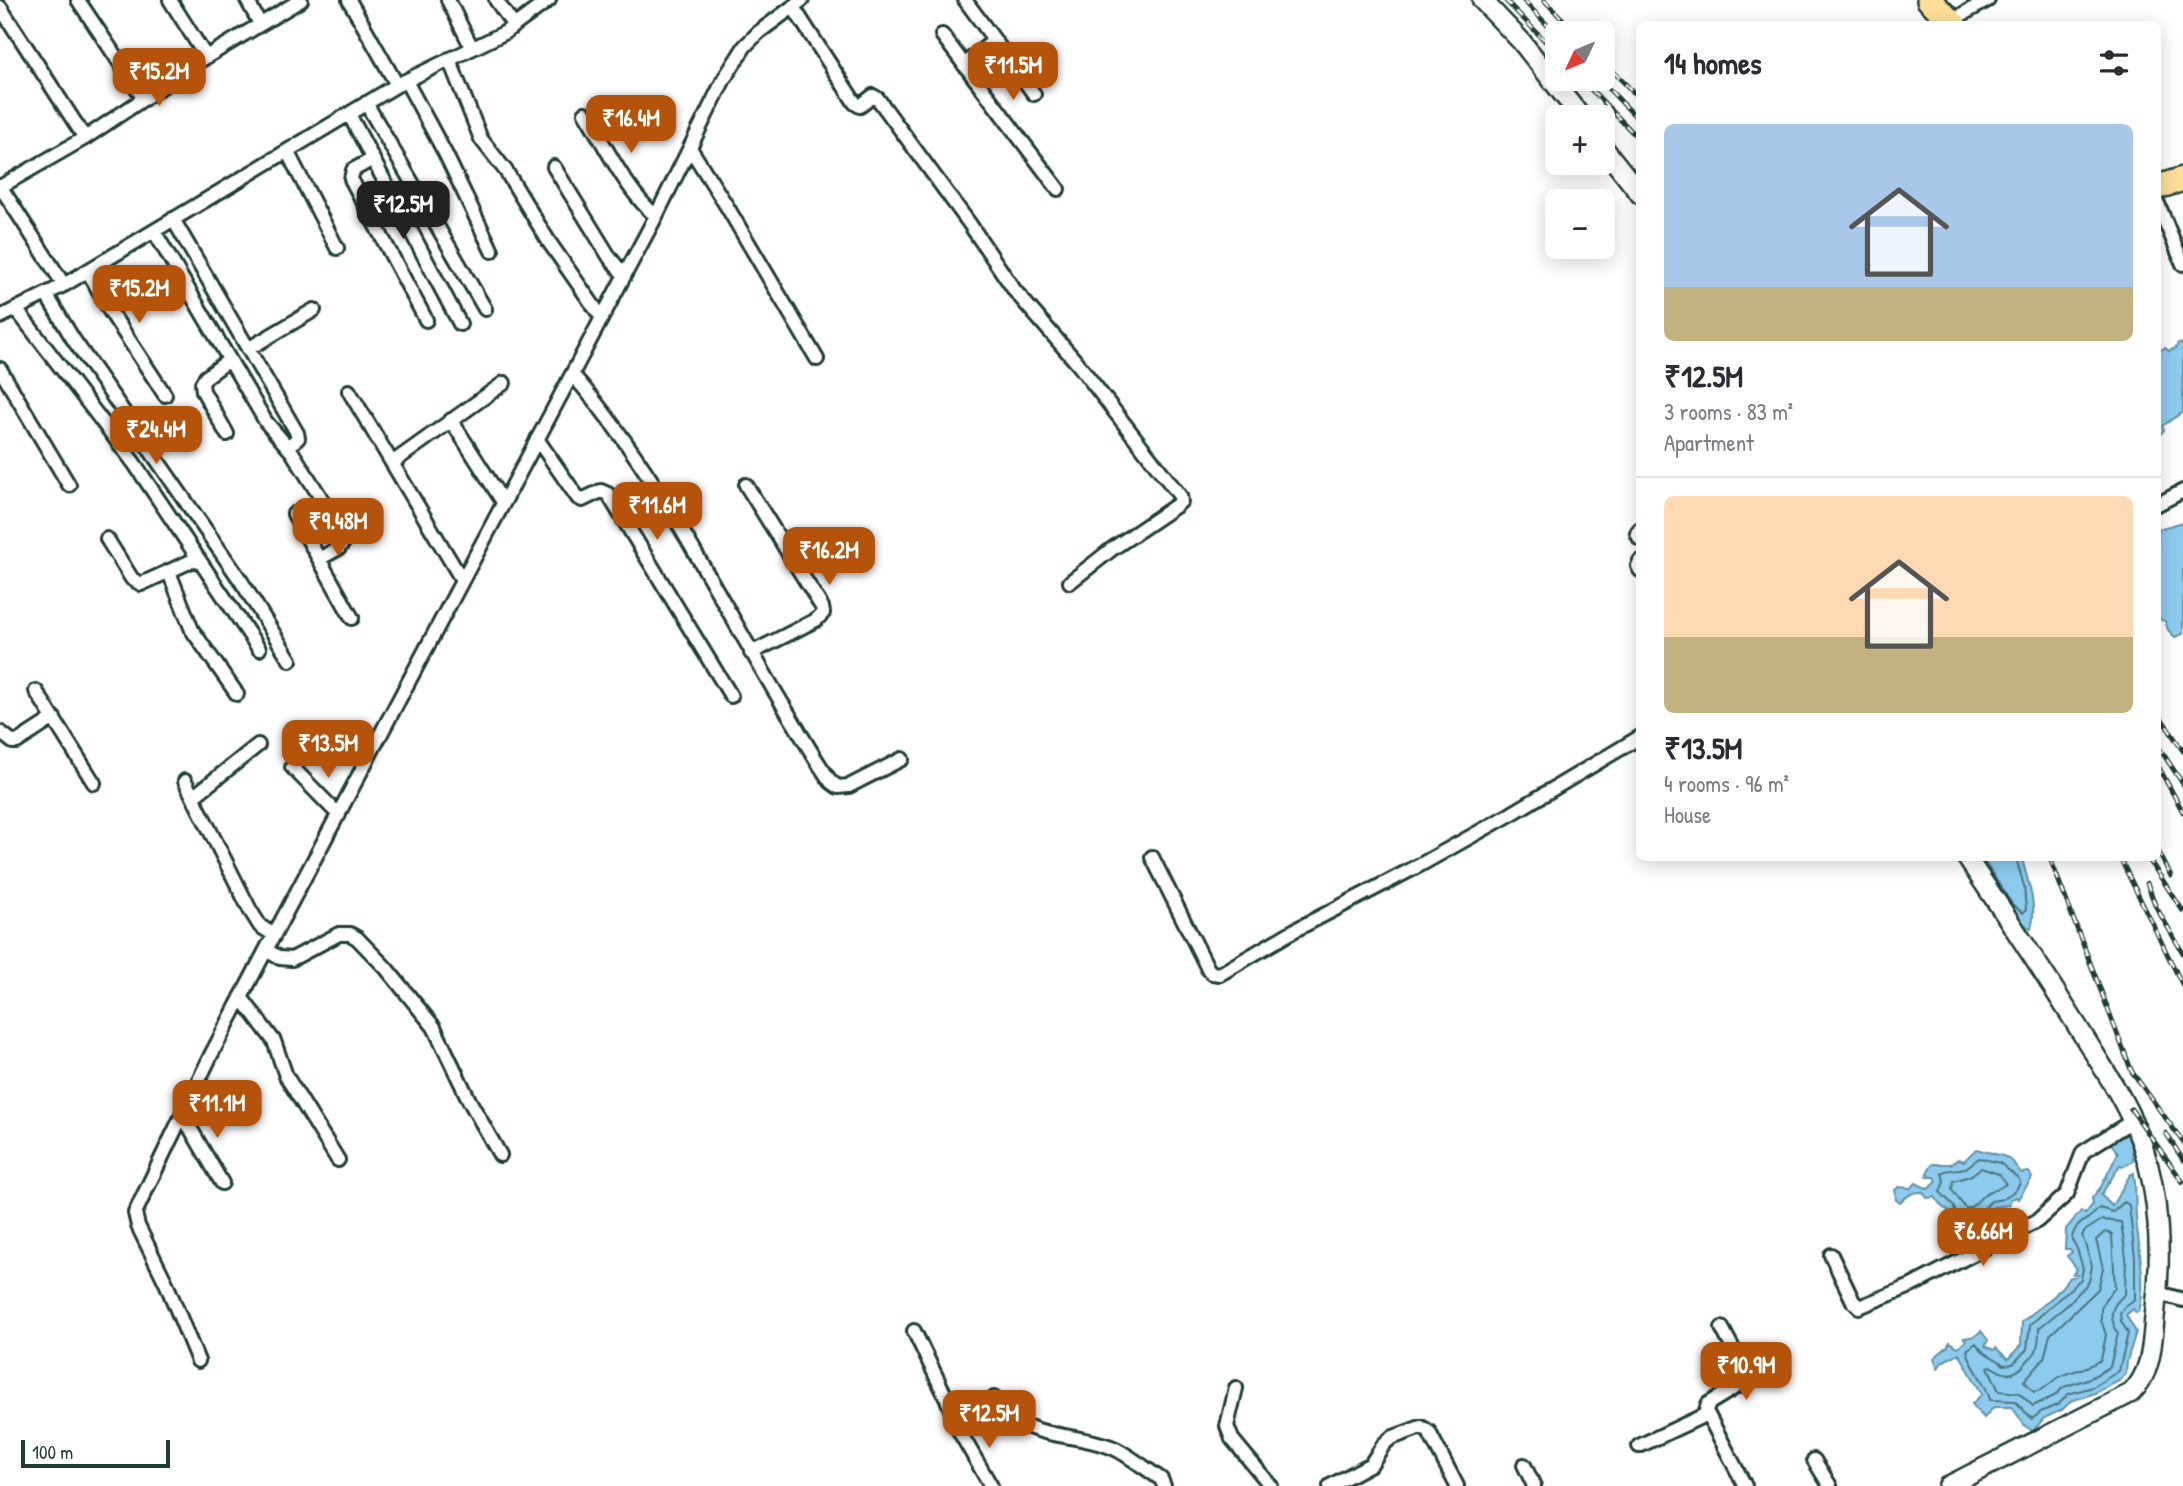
<!DOCTYPE html>
<html lang="en">
<head>
<meta charset="utf-8">
<style>
  :root { --surface:#fff; --page:#f7f7f7; --text:#2b2b33; --muted:#7c7c81; --line:#e1e1e2; --accent:#b45309 }
  body { margin:0; font-family:"Patrick Hand",sans-serif; background:var(--page); color:var(--text); height:100vh; display:flex; flex-direction:column; font-size:26px; white-space:nowrap }
  * { box-sizing:border-box; margin:0 }
  p { font-size:23px; color:var(--muted) }
  .icon { flex:none; width:38px; height:38px; fill:none; stroke:currentColor; stroke-width:2; stroke-linecap:round; stroke-linejoin:round }
  .map { position:relative; flex:1; overflow:hidden }
  .panel { position:absolute; left:1636px; top:21px; width:525px; height:840px; display:flex; flex-direction:column; background:var(--surface); border-radius:10px; box-shadow:0 4px 18px #0003 }
  .panel>* { flex:none }
  .needle { width:46px; rotate:226deg }
  .tools { position:absolute; left:1545px; top:21px; display:grid; gap:14px }
  .tools a { display:grid; place-items:center; width:70px; height:70px; border-radius:10px; background:var(--surface); box-shadow:0 4px 18px #0003; font-size:35px }
  .scale { position:absolute; left:21px; bottom:18px; width:149px; box-sizing:border-box; padding-left:7px; border:4px solid #1f3d34; border-top:0; font-size:19px; line-height:24px; white-space:nowrap; color:#1f3d34; -webkit-text-stroke:5px #fff; paint-order:stroke }
  .price { position:absolute; translate:-50% -60px; padding:0 16px; border-radius:14px; background:var(--accent); color:#fff; font-size:23px; line-height:46px; filter:drop-shadow(0 2px 4px #0008) }
  .price::after { content:''; position:absolute; left:50%; top:42px; width:21px; height:16px; margin-left:-10px; background:inherit; clip-path:polygon(0 0,100% 0,50% 100%) }
  .price.active { background:#222; color:#fff }
  ul { padding:0; list-style:none }
  li { display:grid; align-content:center; gap:14px; height:371px; padding:0 28px }
  li+li { border-top:2px solid var(--line) }
  li span { display:grid; place-items:center; height:217px; border-radius:10px; color:#555 }
  li>.icon { margin-inline-start:auto }
  span .icon { width:126px; height:126px; fill:#fffc; stroke-width:1 }
  li b { font-size:30px }
  h2 { display:flex; justify-content:space-between; align-items:center; height:84px; padding:0 28px; font-size:30px }
  .map>svg:first-child { display:block }
  .water { fill:#8dcbee; stroke:#6192a4; stroke-width:2 }
  .lines { fill:none; stroke-linecap:round; stroke-linejoin:round }
  .shore { stroke:#4b767e; stroke-width:2 }
  .street-casing { stroke:#1f3d34; stroke-width:18 }
  .secondary-casing { stroke:#1f3d34; stroke-width:23 }
  .highway-casing { stroke:#1f3d34; stroke-width:28 }
  .street { stroke:#fff; stroke-width:12 }
  .secondary { stroke:#fff; stroke-width:18 }
  .highway { stroke:#fcde96; stroke-width:23 }
  .rail-casing { stroke:#1f3d34; stroke-width:5 }
  .rail { stroke:#fff; stroke-width:2.5; stroke-dasharray:8; stroke-linecap:butt }
</style>
</head>
<body>
<div class="map">
<svg width="2183" height="1486" viewBox="0 0 2183 1486">
  <rect width="100%" height="100%" fill="#fff"/>
  <filter id="ink" filterUnits="userSpaceOnUse"><feTurbulence type="fractalNoise" baseFrequency=".0143" numOctaves="2"/><feDisplacementMap in="SourceGraphic" scale="14" xChannelSelector="R" yChannelSelector="G"/><feConvolveMatrix kernelMatrix="1 2 1 2 8 2 1 2 1" color-interpolation-filters="sRGB"/></filter>
  <g filter="url(#ink)">
    <path class="water" d="M2178,343L2183,344V412L2162,426L2164,430L2158,437V351L2165,348L2169,351L2176,348Z
      M2183,522V634L2175,637L2168,630L2165,621L2158,619V529Z
      M1974,858H2022C2027,881 2038,904 2031,929L2019,921Z
      M2127,1131L2132,1143L2133,1161L2123,1166L2120,1165L2101,1195L2112,1206L2130,1175L2134,1173C2136,1187 2135,1202 2136,1217C2138,1244 2147,1286 2139,1311L2136,1313L2133,1309L2126,1315L2136,1332L2127,1361L2126,1374L2119,1381L2095,1393L2071,1401L2062,1410L2044,1418L2033,1431L2025,1426L2012,1407H1994L1984,1418L1972,1404L1982,1394L1959,1353L1942,1362L1938,1368L1934,1358L1947,1347L1950,1342L1958,1347L1966,1341L1964,1338L1975,1336L1981,1331L1988,1340L1985,1346L1994,1350L1996,1348L2008,1359L2021,1345L2022,1322L2055,1295L2069,1278L2077,1275L2073,1274L2077,1269L2067,1256L2072,1252L2070,1249H2065L2066,1229L2081,1211L2085,1214L2093,1204L2092,1198L2101,1187L2118,1153L2110,1142Z
      M1976,1149L2003,1156L2012,1161L2021,1173L2029,1172L2032,1178L2018,1199L2017,1197L2011,1199L2009,1205L1994,1207L1985,1218L1959,1230L1949,1222L1948,1210L1942,1207L1935,1197L1927,1198L1923,1192C1913,1191 1907,1196 1900,1203L1896,1200L1895,1190L1899,1187L1911,1188L1916,1183L1928,1189L1937,1182L1935,1177H1926L1929,1176L1927,1173L1933,1164H1951L1958,1159L1964,1161Z"/>
    <g class="lines">
      <path class="shore" d="M1982,858L2012,904L2023,913L2026,910L2024,886L2016,858
        M1979,1158L2000,1163L2019,1179L2020,1183L2016,1190L2003,1199L1991,1201L1980,1213L1961,1220L1957,1217L1953,1205L1940,1192L1944,1182L1942,1173L1945,1171L1966,1168Z
        M1981,1168L1999,1174L2006,1184C1999,1189 1991,1190 1985,1194C1977,1200 1976,1206 1966,1209L1952,1190L1953,1181L1970,1176Z
        M2124,1202L2129,1205L2135,1258V1299L2124,1307L2120,1313L2121,1321L2128,1333L2119,1371L2093,1387L2068,1394L2059,1404L2041,1412L2032,1419L2015,1401L1990,1400C1986,1381 1970,1367 1967,1350L1976,1343C1984,1356 1993,1355 2004,1365L2013,1364L2027,1349L2030,1325L2081,1279L2083,1268C2079,1258 2079,1248 2072,1240C2073,1222 2090,1221 2099,1208L2113,1212Z
        M2102,1220L2121,1222L2126,1258L2125,1294C2110,1307 2108,1316 2118,1333L2110,1367L2090,1378L2064,1387L2054,1396L2033,1406L2019,1393L1999,1391L1988,1367L1991,1366C2004,1376 2014,1377 2025,1364C2028,1359 2034,1356 2036,1351C2039,1344 2039,1336 2039,1328L2065,1307L2089,1282L2092,1266L2082,1235L2086,1230Z
        M2105,1232L2112,1234L2115,1288L2105,1299L2101,1309V1320L2106,1335L2101,1360C2088,1369 2072,1370 2058,1378C2049,1383 2045,1390 2034,1392L2024,1381L2044,1358L2050,1335L2098,1289L2103,1268L2096,1240Z"/>
      <g class="street-casing">
        <path id="street" d="M78,0L144,99
          M170,0L206,57
          M247,0L260,24
          M349,0L397,85
          M448,0L472,48
          M496,0L514,26
          M965,0L1034,94
          M0,7L85,138
          M793,7L855,103L860,106L873,96L878,99L969,223L1015,291L1078,364L1180,496L1181,501L1177,505L1112,549L1070,582
          M1963,14L1988,0
          M942,35L1058,189
          M449,59L481,139L506,171L549,242L602,318
          M964,65L993,41
          M406,81L446,155L492,251
          M366,103L485,309
          M585,113C604,143 628,194 656,216
          M349,114L460,324
          M690,148L726,205L817,359
          M287,151L337,248
          M373,159L353,170L351,179L426,320
          M554,167L610,258L624,275
          M0,186L64,285
          M0,187L85,138L206,57L301,0
          M2158,204L2183,264
          M173,219L297,433L298,438L288,447
          M154,231L266,422L292,452L343,533L345,540L339,548L319,559
          M88,271L110,311L165,395
          M46,294L73,339L241,581L290,660
          M16,309L134,463L259,649
          M0,317L64,285L397,85L504,33L549,0
          M248,349L314,310
          M0,369L69,485
          M572,374C660,474 717,597 786,710C801,734 815,760 831,782L838,787L849,786L902,759
          M349,391L462,580
          M451,420L503,502
          M227,434L203,391L202,383L206,377L229,360
          M537,439L578,498L582,500L601,491L608,494L731,696
          M392,463L504,383
          M746,485L822,607L823,613L816,620L751,653
          M2158,504L2183,491
          M294,514L352,618
          M1640,529L1637,533L1640,539
          M107,539L132,579L141,584L198,558
          M1640,561L1638,566L1640,570
          M169,572L192,630L237,694
          M36,691L94,783
          M0,732L13,742H17L54,718
          M292,767L339,815
          M185,781L250,910L260,926L274,935
          M193,797L258,745
          M1152,857L1208,969L1212,973L1220,974L1295,930L1420,865L1511,814L1640,737
          M266,950L280,958L292,959L339,934H350L357,938L386,968L434,1027L469,1100L500,1155
          M241,997L274,1041L286,1076L338,1160
          M182,1114L222,1183
          M1831,1255L1853,1301L1859,1307L1911,1286L2037,1221L2067,1194L2083,1152L2132,1121
          M2158,1293L2183,1300
          M1722,1328L1749,1379L1708,1404L1706,1411L1745,1486
          M914,1331L947,1399L958,1429L991,1486
          M198,1361L166,1283L138,1226L135,1213L211,1055L266,950L656,216L724,79L745,46L759,32L802,0
          M1236,1388L1227,1426L1232,1439L1271,1486
          M994,1398C1025,1442 1065,1430 1111,1447C1125,1452 1147,1470 1161,1479L1164,1486
          M1639,1446L1707,1414
          M1814,1460L1830,1486
          M1524,1465L1534,1486
          M1330,1486L1371,1464L1384,1444L1391,1438L1421,1427L1429,1432L1457,1486"/>
      </g>
      <g class="secondary-casing">
        <path id="secondary" d="M1482,0L1521,41L1581,117
          M1603,147L1640,194
          M1948,1486L2131,1393C2153,1372 2152,1341 2155,1313C2162,1259 2160,1196 2142,1144C2128,1104 2103,1068 2081,1032C2044,973 2006,915 1967,858"/>
      </g>
      <g class="highway-casing">
        <path id="highway" d="M1929,0L1954,24
          M2158,187L2183,179"/>
      </g>
      <use href="#street" class="street"/>
      <use href="#secondary" class="secondary"/>
      <use href="#highway" class="highway"/>
      <g class="rail-casing">
        <path id="rail" d="M1505,0L1558,54
          M1523,0L1558,36
          M1544,0L1576,33
          M1603,61L1640,99
          M1581,79L1640,140
          M1599,79L1640,121
          M2158,713L2183,751
          M2158,746L2183,784
          M2158,766L2183,812
          M2158,851L2171,876
          M2050,858L2132,1072L2183,1142
          M2120,858L2183,986
          M2148,858L2183,911
          M2147,883L2156,907L2183,953
          M2131,1109L2183,1182
          M2166,1133L2183,1160"/>
      </g>
      <use href="#rail" class="rail"/>
    </g>
  </g>
</svg>
<div class="tools">
<a><svg class="needle" viewBox="-14 -14 28 28"><path d="M0-13l5 13h-10z" fill="#e53935"/><path d="M0 13l5-13h-10z" fill="#7c7c81"/></svg></a>
<a>+</a>
<a>−</a>
</div>
<div class="scale">100 m</div>
<b class="price" style="left:1013px;top:102px">₹11.5M</b>
<b class="price" style="left:159px;top:108px">₹15.2M</b>
<b class="price" style="left:631px;top:155px">₹16.4M</b>
<b class="price active" style="left:403px;top:241px">₹12.5M</b>
<b class="price" style="left:139px;top:325px">₹15.2M</b>
<b class="price" style="left:156px;top:466px">₹24.4M</b>
<b class="price" style="left:657px;top:542px">₹11.6M</b>
<b class="price" style="left:338px;top:558px">₹9.48M</b>
<b class="price" style="left:829px;top:587px">₹16.2M</b>
<b class="price" style="left:328px;top:780px">₹13.5M</b>
<b class="price" style="left:217px;top:1140px">₹11.1M</b>
<b class="price" style="left:1983px;top:1268px">₹6.66M</b>
<b class="price" style="left:1746px;top:1402px">₹10.9M</b>
<b class="price" style="left:989px;top:1450px">₹12.5M</b>
<section class="panel">
<h2>14 homes<svg class="icon" aria-label="filters" viewBox="0 0 24 24"><path d="M4 7h16M4 17h16"/><circle cx="9" cy="7" r="2"/><circle cx="15" cy="17" r="2"/></svg></h2>
<ul>
<li><span style="background:linear-gradient(#a9c7e8 75%,#c2b280 0)"><svg class="icon" aria-label="home" viewBox="0 0 24 24"><path d="M3 11l9-7 9 7M6 9v11h12V9"/></svg></span><div><b>₹12.5M</b><p>3 rooms · 83 m²</p><p>Apartment</p></div></li>
<li><span style="background:linear-gradient(#ffd9b3 65%,#c2b280 0)"><svg class="icon" aria-label="home" viewBox="0 0 24 24"><path d="M3 11l9-7 9 7M6 9v11h12V9"/></svg></span><div><b>₹13.5M</b><p>4 rooms · 96 m²</p><p>House</p></div></li>
</ul>
</section>
</div>
</body>
</html>
